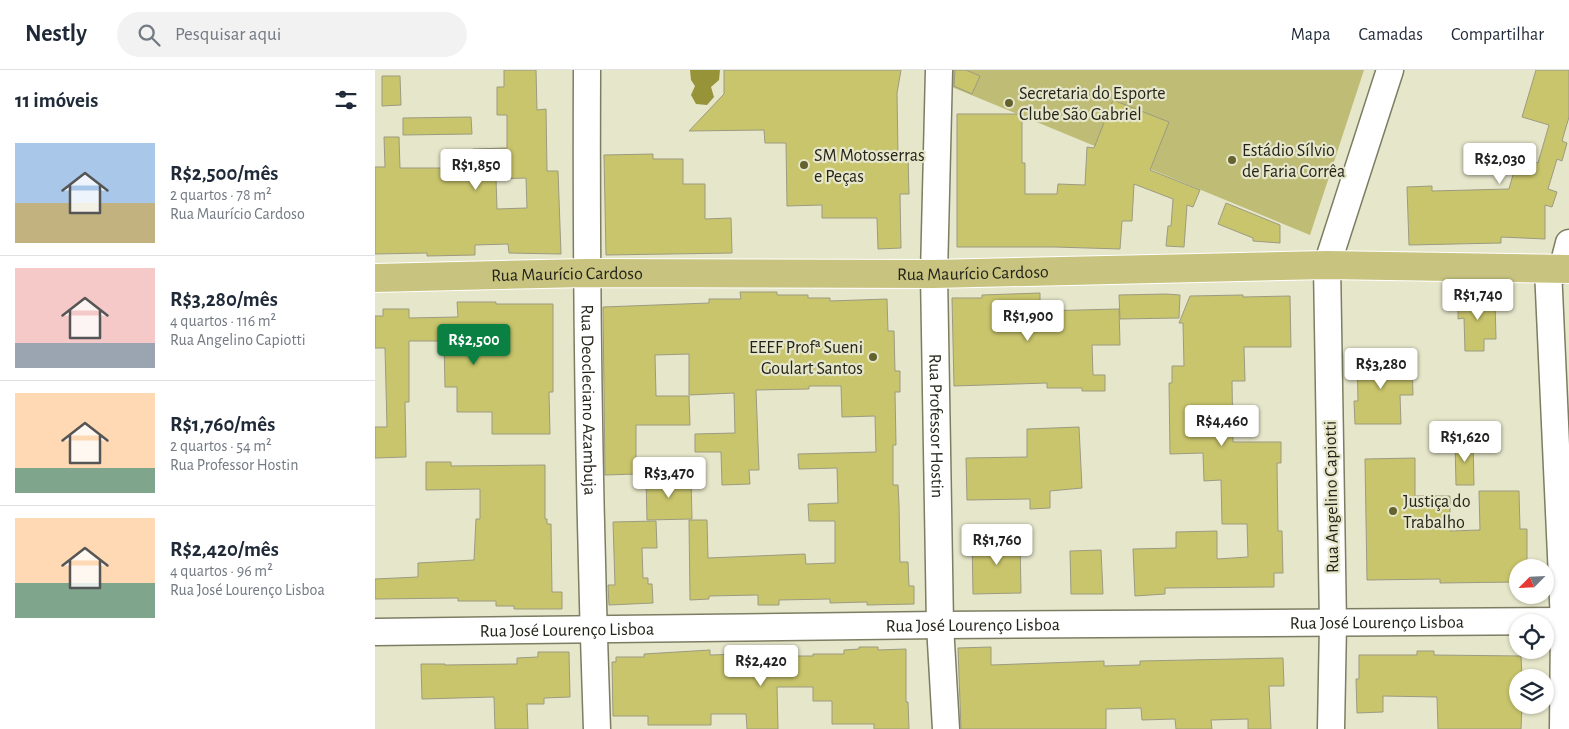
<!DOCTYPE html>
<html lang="pt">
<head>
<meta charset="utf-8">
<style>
  :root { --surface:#fff; --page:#f2f2f3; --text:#1f2937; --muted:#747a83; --line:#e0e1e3; --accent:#0b8043 }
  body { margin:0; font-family:"Alegreya Sans",sans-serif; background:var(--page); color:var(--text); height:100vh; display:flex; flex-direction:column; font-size:19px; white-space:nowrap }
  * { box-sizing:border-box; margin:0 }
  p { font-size:16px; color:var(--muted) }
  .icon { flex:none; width:28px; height:28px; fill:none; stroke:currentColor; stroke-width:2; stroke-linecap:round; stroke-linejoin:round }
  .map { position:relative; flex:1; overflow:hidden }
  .panel { display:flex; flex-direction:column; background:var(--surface); width:375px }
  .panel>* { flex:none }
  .needle { width:32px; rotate:246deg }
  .fabs { position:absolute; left:1134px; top:489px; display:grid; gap:10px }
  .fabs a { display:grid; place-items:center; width:45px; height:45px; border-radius:50%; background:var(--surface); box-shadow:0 1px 4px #0004; font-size:25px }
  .price { position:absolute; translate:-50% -42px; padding:0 11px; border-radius:5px; background:#fff; color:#222; font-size:16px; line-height:32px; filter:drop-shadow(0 1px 2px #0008) }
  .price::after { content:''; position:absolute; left:50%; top:30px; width:15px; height:11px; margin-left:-8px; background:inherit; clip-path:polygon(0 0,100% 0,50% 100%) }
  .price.selected { background:var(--accent); color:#fff }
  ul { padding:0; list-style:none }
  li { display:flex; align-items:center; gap:15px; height:125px; padding:0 15px }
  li+li { border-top:1px solid var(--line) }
  li span { display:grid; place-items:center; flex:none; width:140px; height:100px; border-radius:0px; color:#555 }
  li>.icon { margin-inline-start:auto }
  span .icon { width:60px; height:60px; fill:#fffc; stroke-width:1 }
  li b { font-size:21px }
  h2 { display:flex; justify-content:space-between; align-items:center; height:60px; padding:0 15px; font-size:21px }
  header { display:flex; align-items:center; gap:30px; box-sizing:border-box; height:70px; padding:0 25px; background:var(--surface); border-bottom:1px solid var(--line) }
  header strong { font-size:24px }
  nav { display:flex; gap:28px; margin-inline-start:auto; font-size:18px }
  .search { width:350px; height:45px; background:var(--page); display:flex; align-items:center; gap:12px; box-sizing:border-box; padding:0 18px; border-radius:28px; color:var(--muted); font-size:19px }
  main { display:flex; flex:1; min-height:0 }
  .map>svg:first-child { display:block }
  .green { fill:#bfbc76 }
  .water { fill:#979338 }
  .building { fill:#c9c56c; stroke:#9c9b81; fill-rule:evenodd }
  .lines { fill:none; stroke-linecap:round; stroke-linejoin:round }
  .minor-casing { stroke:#7d7d63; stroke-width:29 }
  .major-casing { stroke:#fff; stroke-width:30 }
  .minor { stroke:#fff; stroke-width:26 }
  .major { stroke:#c8c480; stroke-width:28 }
  .poi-dot { fill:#64622f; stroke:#e6e6ca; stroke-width:2 }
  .labels { text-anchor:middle; stroke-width:4.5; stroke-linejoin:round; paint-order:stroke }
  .poi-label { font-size:18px; fill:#25241a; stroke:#e6e6ca; text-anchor:start }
  .street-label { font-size:18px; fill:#25241a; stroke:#e6e6ca }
</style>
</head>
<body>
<header>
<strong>Nestly</strong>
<div class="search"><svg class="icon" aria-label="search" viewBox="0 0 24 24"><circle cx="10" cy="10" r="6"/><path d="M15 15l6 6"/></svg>Pesquisar aqui</div>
<nav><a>Mapa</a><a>Camadas</a><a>Compartilhar</a></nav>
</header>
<main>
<section class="panel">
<h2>11 imóveis<svg class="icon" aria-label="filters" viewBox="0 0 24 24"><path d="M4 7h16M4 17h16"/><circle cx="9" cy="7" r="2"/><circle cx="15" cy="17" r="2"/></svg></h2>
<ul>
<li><span style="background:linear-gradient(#a9c7e8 60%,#c2b280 0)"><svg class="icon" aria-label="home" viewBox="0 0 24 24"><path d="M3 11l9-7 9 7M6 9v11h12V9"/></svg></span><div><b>R$2,500/mês</b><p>2 quartos · 78 m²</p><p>Rua Maurício Cardoso</p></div></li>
<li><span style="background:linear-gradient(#f6c9c9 75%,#9aa5b1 0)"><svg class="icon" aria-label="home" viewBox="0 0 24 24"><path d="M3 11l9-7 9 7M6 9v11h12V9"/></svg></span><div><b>R$3,280/mês</b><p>4 quartos · 116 m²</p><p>Rua Angelino Capiotti</p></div></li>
<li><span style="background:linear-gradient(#ffd9b3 75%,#7fa58c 0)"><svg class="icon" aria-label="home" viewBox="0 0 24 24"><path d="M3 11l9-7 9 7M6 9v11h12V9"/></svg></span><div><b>R$1,760/mês</b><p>2 quartos · 54 m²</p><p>Rua Professor Hostin</p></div></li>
<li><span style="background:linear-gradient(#ffd9b3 65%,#7fa58c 0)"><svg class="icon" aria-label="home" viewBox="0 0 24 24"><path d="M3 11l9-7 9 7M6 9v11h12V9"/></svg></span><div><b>R$2,420/mês</b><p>4 quartos · 96 m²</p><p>Rua José Lourenço Lisboa</p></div></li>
</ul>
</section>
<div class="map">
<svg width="1194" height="659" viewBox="0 0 1194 659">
  <rect width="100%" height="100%" fill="#e6e6ca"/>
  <path class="green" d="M578,0H989L935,165L572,15Z"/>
  <path class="water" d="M315,0H345L344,10L336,17L339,27L332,35L321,34L316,25L320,16L316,10Z"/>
  <path class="building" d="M129,0H161L162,40L171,39L172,101H183L186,184L134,183L133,174L100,175V185L52,186V183L0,184V97H10L9,67H24L25,98H98V79L132,78V45H122V17H129ZM151,108L152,138L122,139L121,109Z
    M349,0H526L522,23L523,86H533L534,124H525L526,178L503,179L502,148H447V135L412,136L411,73H390L389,60L314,61L349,24Z
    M580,0H591L605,6L597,24L579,16Z
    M1161,0H1194V47L1187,71L1192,73L1187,91L1182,89L1173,119L1182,122L1177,137L1170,135V169L1126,167V173L1034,175L1032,117L1057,116V121L1134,119L1143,87L1163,93L1174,55L1147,47Z
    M7,6H25L26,35L7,36Z
    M738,30L794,52L775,100L825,120L818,137L812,135L809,177L791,176L793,156H796L798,129L759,114L757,151H747L745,179L680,177H582V44H647V93H650V124H682L683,114L710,115L712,77L719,78Z
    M96,47L97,64L28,65V48Z
    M278,84V89H308V114H330V149L356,148L357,183L231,185L229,85Z
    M851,133L905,155V173L878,171V168L843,154Z
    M365,222H402V225H433V228H455V231L512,229L513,261H519L520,301H525V322H520L521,375H518V415H523L524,434L525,492H533L534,516H539V534L492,535V532L455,533V529L404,530V535H383V525L334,526V529L315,530L314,450H332L333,488L430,484L431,494L460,493V451H434L433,434L463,433L462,398L424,399L423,384L501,382L500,346L467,347L466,316H434V319L381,320L384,400H374L375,414L347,415L346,382H320V364L360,363L359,323L314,325V284L280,285L281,326H314L315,355H261V404L230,405L228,237L334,233V229H366Z
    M665,223V241L744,239L745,275H717L718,305H730V321H707V318H672V313L579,316L577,228H607V225Z
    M791,224L805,225L804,248L745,249L744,225Z
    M868,225V227L915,226L916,277H869L870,311H857L858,372H906V393H902L903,461H907L908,503H899V517L790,518V524L760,526L758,479L801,478V462L842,461V489L873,487L872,454H847L846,410L829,411L828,383L795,384L794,313H797V296H809L808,253H804L815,226Z
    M1117,225V231H1120L1121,269H1109V281H1090L1089,248L1083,249V232H1086V227Z
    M82,232H121V234H178V322H174L175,364H117V342H82V317H70L69,271H34V332H30L31,387L0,388V357H12L10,278H0V246H8V239H34V248L83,247Z
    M1011,286V294L1037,293L1038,325H1025L1026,354H980L979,331H983L982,287Z
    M704,357L707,418L675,421V438L655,439V429L592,430L591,388L652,387V359Z
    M1098,371L1099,415H1081L1080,372Z
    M1040,388V426H1075V461L1105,460L1104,421H1144L1145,459H1152V498H1142V512L1065,513V509L992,510L990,389Z
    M51,392H76V396L170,395V449H172V454H176L177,522H187V539H139V536H121V531H83V528L0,529V509L43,507V493L99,490L101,449H105V419L51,420Z
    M271,408H316L317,449L272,450Z
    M281,451L282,478H267L268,508H273V514H277L278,533L234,535L233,515H240L238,452Z
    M645,467L646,523L598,524L597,468Z
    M726,480L728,524H696L695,481Z
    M484,577H503V580L531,579V632H533L534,659H499V654H457V631H438V617H402L403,659H372L371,644H336V655H273V646H238L237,592H241V587H269V584L335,580V585L402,583V586H438V584H469V580L484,579Z
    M616,577V595L729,591V596L765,595V591L908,588L909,616H894L896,659H873V649L836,650L837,659H801L800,649L767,650L766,638L731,639V659H586L583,578Z
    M1042,581H1059V585L1146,586L1147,608H1142V635H1147L1146,659H1063L1062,627L1008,626V642L982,643L981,609H984V585H1042Z
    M163,582H194L195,627L169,628V634H152L153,659H120L119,627L47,629L46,594H70V595L142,594V588L163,587Z"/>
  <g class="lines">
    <g class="minor-casing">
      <g id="minor">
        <path id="s1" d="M212,0C211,220 214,439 222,659"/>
        <path id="s2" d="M564,0L559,204L565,555L571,659"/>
        <path d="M1173,199L1189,552L1188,659"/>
        <path d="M1187,200L1194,173"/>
        <path id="s3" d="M0,562L565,555L1194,551"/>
        <path d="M956,659L958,554L952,195L1015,0"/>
      </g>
    </g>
    <g class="major-casing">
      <g id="major">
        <path id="s4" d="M0,208L211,203L559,204L952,195L1194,199"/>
      </g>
    </g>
    <use href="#minor" class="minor"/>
    <use href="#major" class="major"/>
  </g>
  <g class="poi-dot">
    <circle cx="634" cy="33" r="5"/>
    <circle cx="857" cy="90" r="5"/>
    <circle cx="429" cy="95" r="5"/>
    <circle cx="498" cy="287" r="5"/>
    <circle cx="1018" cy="441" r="5"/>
  </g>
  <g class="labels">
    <g class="poi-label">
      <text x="644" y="29">Secretaria do Esporte<tspan x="644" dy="21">Clube São Gabriel</tspan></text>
      <text x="867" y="86">Estádio Sílvio<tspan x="867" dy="21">de Faria Corrêa</tspan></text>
      <text x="439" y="91">SM Motosserras<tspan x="439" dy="21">e Peças</tspan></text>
      <text x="488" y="283" text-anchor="end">EEEF Profª Sueni<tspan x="488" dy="21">Goulart Santos</tspan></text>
      <text x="1028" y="437">Justiça do<tspan x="1028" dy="21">Trabalho</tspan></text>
    </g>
    <g class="street-label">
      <text dy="6" stroke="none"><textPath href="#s4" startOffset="598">Rua Maurício Cardoso</textPath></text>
      <text dy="6" stroke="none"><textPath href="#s4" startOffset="192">Rua Maurício Cardoso</textPath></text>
      <text dy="6" stroke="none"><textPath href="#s1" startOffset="330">Rua Deocleciano Azambuja</textPath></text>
      <text dy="6" stroke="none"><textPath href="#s2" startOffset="356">Rua Professor Hostin</textPath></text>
      <text transform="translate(956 427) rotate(-91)" y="6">Rua Angelino Capiotti</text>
      <text dy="6" stroke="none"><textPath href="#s3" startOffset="1002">Rua José Lourenço Lisboa</textPath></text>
      <text dy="6" stroke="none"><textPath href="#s3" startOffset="598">Rua José Lourenço Lisboa</textPath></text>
      <text dy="6" stroke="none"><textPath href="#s3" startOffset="192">Rua José Lourenço Lisboa</textPath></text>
    </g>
  </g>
</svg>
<div class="fabs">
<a><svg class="needle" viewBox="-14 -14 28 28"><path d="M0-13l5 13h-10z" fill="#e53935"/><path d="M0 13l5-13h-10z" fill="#747a83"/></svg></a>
<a><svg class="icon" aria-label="locate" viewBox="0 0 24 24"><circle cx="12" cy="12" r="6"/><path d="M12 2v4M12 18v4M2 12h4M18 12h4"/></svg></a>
<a><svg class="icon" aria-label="layers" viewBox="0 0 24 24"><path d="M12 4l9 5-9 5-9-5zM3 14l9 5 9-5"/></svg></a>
</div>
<b class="price" style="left:1125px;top:115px">R$2,030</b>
<b class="price" style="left:101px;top:121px">R$1,850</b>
<b class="price" style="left:1103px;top:251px">R$1,740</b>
<b class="price" style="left:653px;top:272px">R$1,900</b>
<b class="price selected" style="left:99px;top:296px">R$2,500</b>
<b class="price" style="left:1006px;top:320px">R$3,280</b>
<b class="price" style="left:847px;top:377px">R$4,460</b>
<b class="price" style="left:1090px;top:393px">R$1,620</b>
<b class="price" style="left:294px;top:429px">R$3,470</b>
<b class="price" style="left:622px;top:496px">R$1,760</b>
<b class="price" style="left:386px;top:617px">R$2,420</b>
</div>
</main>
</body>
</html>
